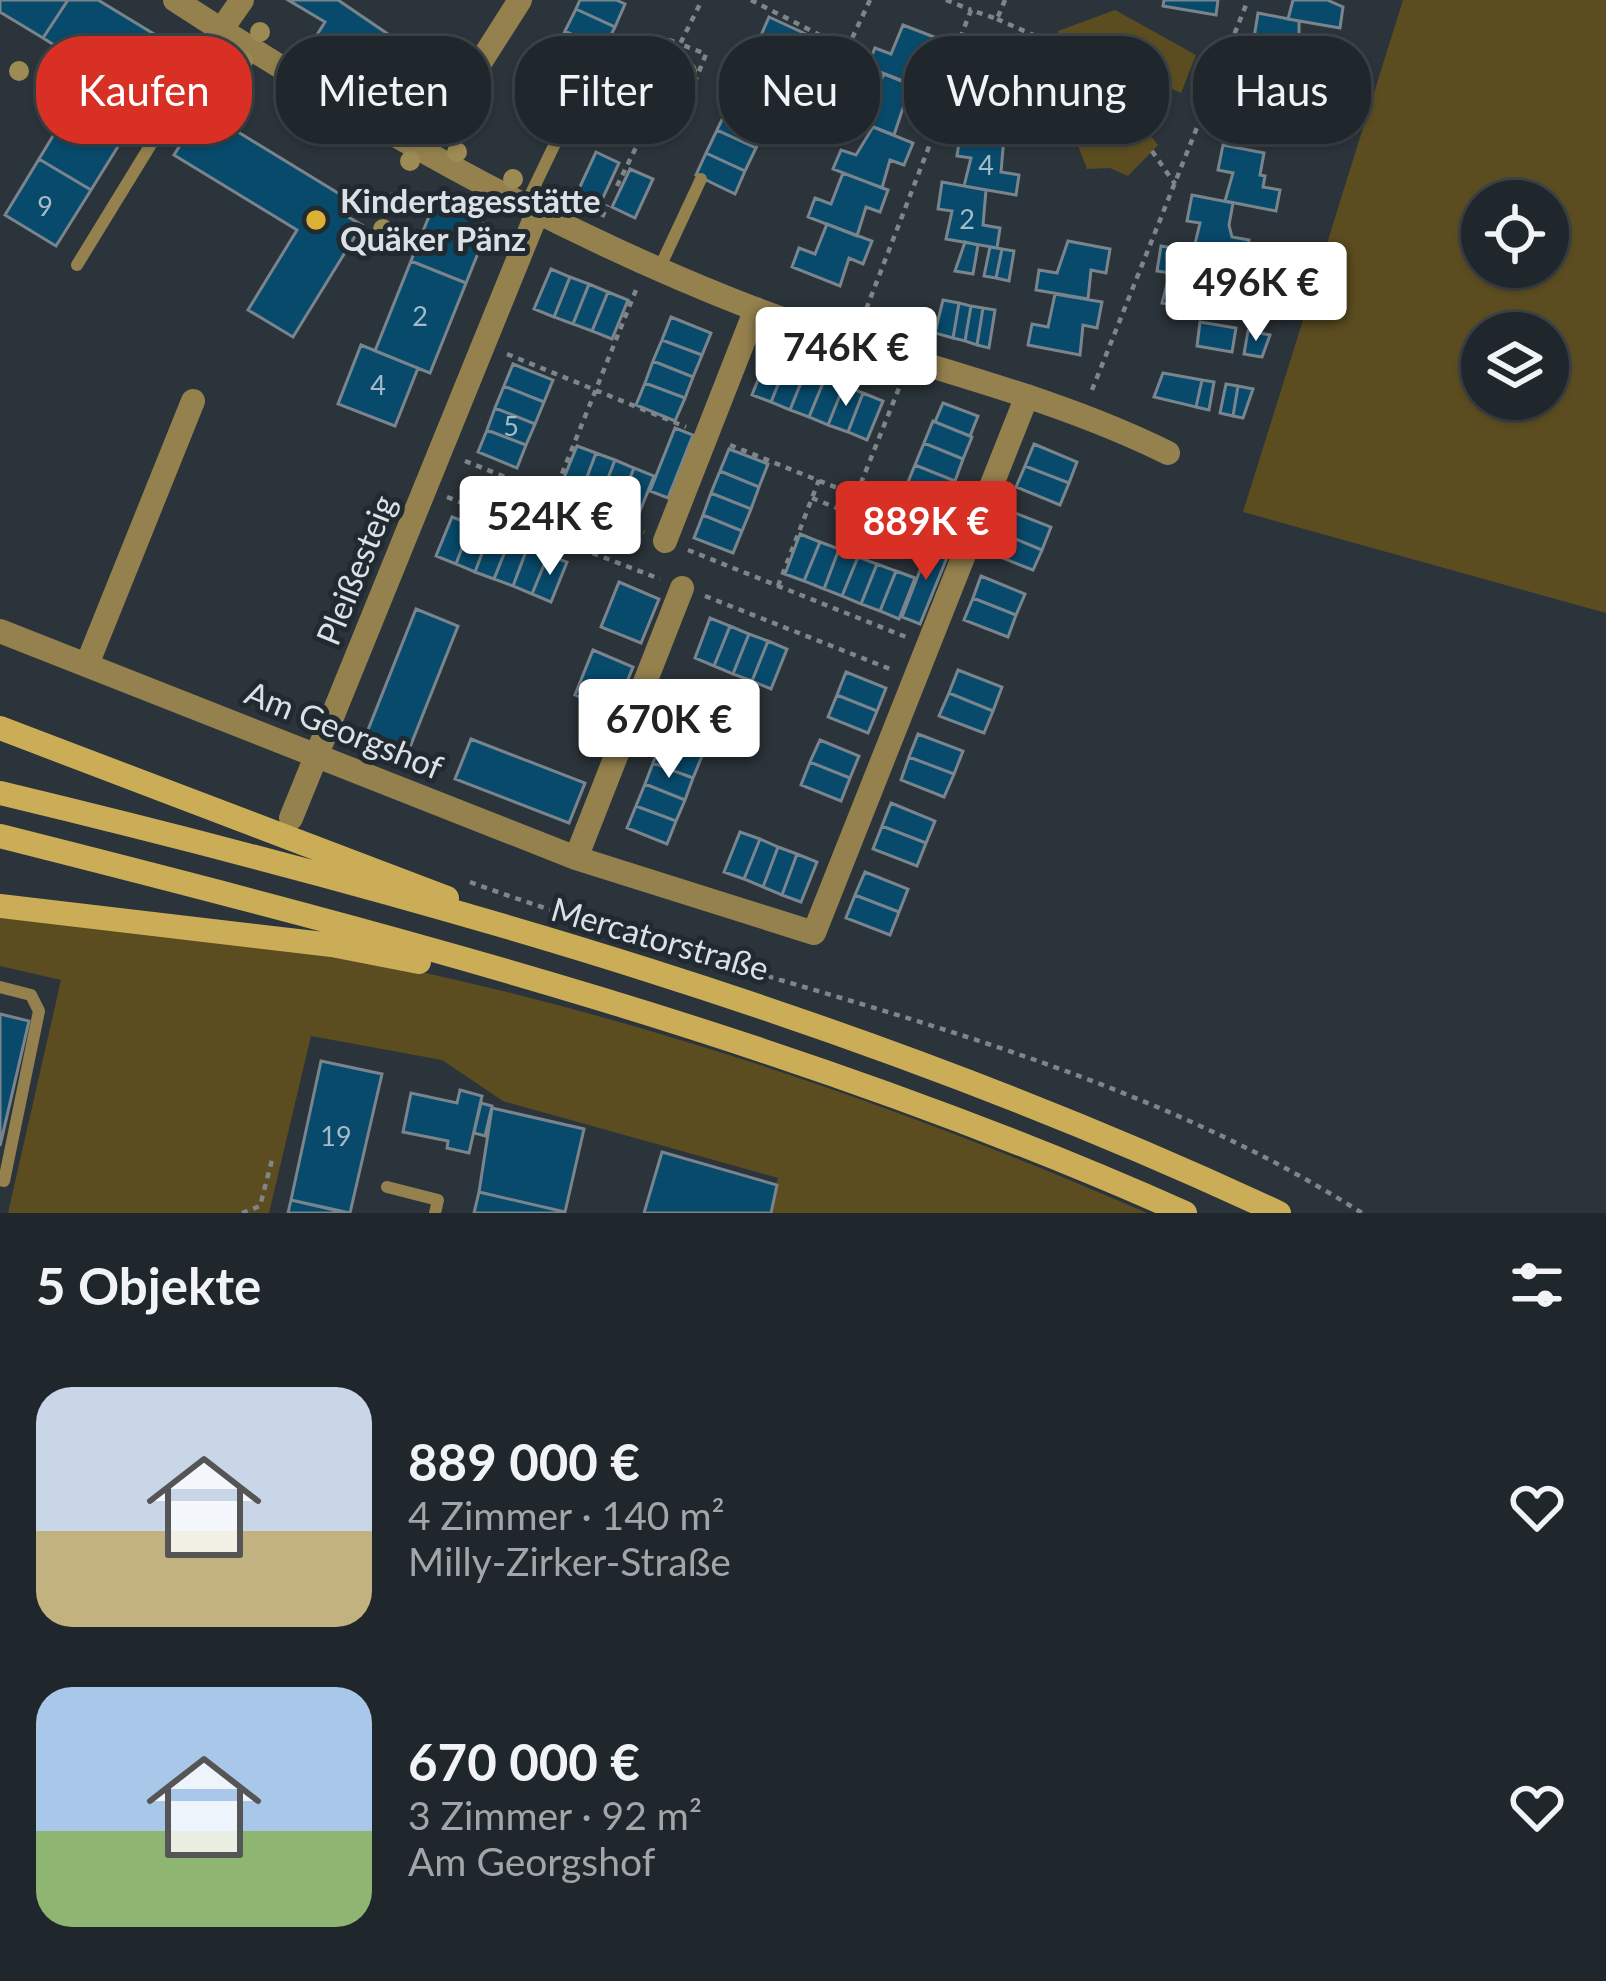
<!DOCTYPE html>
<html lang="de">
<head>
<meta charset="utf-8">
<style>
  :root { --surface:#20272c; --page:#282f34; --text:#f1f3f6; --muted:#a2a5a9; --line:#3d4448; --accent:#d93025 }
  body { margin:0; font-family:Lato,sans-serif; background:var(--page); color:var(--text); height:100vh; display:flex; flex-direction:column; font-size:45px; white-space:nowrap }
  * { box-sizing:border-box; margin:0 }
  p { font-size:39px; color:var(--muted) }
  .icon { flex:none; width:66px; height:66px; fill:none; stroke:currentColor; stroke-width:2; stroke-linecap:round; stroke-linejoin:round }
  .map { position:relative; height:1213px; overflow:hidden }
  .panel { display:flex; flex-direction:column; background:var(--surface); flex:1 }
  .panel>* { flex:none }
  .banner { position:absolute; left:36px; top:36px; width:1536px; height:108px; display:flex; gap:24px }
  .controls { position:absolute; left:1461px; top:180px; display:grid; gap:24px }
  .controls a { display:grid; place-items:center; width:108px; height:108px; border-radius:50%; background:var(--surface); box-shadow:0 3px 9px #0004,0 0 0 3px var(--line); font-size:60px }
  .price { position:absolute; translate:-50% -102px; padding:0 27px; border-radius:12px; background:#fff; color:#222; font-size:39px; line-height:78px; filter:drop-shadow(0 3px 6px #0008) }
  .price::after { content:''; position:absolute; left:50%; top:72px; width:36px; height:27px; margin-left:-18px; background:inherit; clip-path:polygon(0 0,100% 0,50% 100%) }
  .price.active { background:var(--accent); color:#fff }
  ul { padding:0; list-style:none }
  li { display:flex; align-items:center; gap:36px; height:300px; padding:0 36px }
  li span { display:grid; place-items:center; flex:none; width:336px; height:240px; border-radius:36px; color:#555 }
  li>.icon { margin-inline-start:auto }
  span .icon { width:144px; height:144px; fill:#fffc; stroke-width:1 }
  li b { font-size:51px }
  h2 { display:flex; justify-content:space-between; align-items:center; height:144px; padding:0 36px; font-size:51px }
  .pill { padding:0 42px; border-radius:48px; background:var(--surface); box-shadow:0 3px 9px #0004,0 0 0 3px var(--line); font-size:42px; line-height:108px }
  .pill.active { background:var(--accent); color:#fff }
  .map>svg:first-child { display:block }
  .green { fill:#5c4d21; fill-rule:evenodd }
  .building { fill:#084a6c; stroke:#79848c; stroke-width:3 }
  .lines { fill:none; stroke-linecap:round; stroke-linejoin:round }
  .path { stroke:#7f868b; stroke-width:4.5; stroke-dasharray:6 6; stroke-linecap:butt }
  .lane { stroke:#94814e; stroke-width:12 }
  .street { stroke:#94814e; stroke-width:24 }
  .secondary { stroke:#ccad57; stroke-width:24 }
  .tree { fill:#9c8b53 }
  .poi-dot { fill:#dbb233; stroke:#212a30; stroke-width:4.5 }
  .labels { text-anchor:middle; stroke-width:10; stroke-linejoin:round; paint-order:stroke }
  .number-label { font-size:27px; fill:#a6bbc7 }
  .poi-label { font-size:33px; font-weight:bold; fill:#dbe1e5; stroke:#212a30; text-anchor:start }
  .street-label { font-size:33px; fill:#dbe1e5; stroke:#212a30 }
</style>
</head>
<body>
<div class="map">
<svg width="1606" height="1213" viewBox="0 0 1606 1213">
  <rect width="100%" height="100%" fill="#2b343a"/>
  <path class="green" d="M1403,0H1606V613L1243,512ZM1548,201V267H1482V201ZM1548,333V399H1482V333Z
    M1115,10L1196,55L1181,93L1165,86L1141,104L1148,109L1143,126L1158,145L1128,176L1110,168L1087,169L1045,61L1064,46L1058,31Z
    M0,918C111,927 225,933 334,954C612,1007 888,1100 1147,1213H771L778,1178L503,1101L442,1060L311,1036L269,1213H8L61,980L0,966Z"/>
  <path class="building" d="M0,0H68L43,38L0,12Z
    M68,0H98L154,34L121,87L43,38Z
    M288,0H338L454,79L439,101L377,66L372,72L315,38L325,22Z
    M580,0H616L625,4L615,27L576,9Z
    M1164,0H1218L1216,15L1163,6Z
    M1293,0H1327L1343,7L1340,28L1288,19Z
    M576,9L615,27L604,49L565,31Z
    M1258,13L1299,21V54L1317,57L1312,79L1261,70L1268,40L1254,38Z
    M769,17L808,35L798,58L759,40Z
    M903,25L947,42L939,65L925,60L916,86L867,67L875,48L891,54Z
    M565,31L604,49L594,72L555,54Z
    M759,40L798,58L787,80L748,62Z
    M555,54L594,72L583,94L544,76Z
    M748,62L787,80L777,103L738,85Z
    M134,67L158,82L91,190L39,159L93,70L121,87Z
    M1242,67L1284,74L1282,109L1298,112L1294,133L1243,124L1251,95L1237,93Z
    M884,74L924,90L916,112L903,108L894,135L845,116L853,96L869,103Z
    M969,75L1010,82L1009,117L1026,120L1022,140L971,131L978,103L964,100Z
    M544,76L583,94L572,117L534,99Z
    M738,85L777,103L766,125L728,107Z
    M728,107L766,125L756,148L717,130Z
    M202,110L351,201L343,214L362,225L293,337L248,310L297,230L174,155Z
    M873,127L913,143L904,165L890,160L882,188L833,169L841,150L856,155Z
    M961,129L1004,137L1001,172L1019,175L1016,195L964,186L971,158L957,156Z
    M717,130L756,148L745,171L706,153Z
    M1223,145L1264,153L1260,175L1265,176L1263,187L1280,190L1276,211L1225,201L1233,173L1218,170Z
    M596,152L619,163L601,202L578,191Z
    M706,153L745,171L735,194L696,175Z
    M39,159L91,190L56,246L5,215Z
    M630,169L653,179L635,218L612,207Z
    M843,173L888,190L880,212L866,207L857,236L808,217L815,198L831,204Z
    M942,182L986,190L983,225L1000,228L997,248L946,239L952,211L938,209Z
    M1192,195L1233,203L1229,225L1232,237L1249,240L1245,261L1193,252L1200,223L1187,221Z
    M434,204L489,226L466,283L411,261Z
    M827,224L872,241L863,264L849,258L840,286L792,267L799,248L815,254Z
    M1068,241L1110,249L1106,273L1091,270L1088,299L1036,290L1039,270L1057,273Z
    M965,242L978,245L973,274L955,271Z
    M1161,246L1202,253L1198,276L1203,277L1201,288L1217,291L1214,312L1162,303L1170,273L1157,271Z
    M990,247L1002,249L996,278L984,276Z
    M1002,249L1014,251L1009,281L996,278Z
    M411,261L466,283L430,373L375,351Z
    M551,269L570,277L554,317L534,309Z
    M570,277L589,284L573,324L554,317Z
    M589,284L608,292L592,331L573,324Z
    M608,292L628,300L612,339L592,331Z
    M1055,294L1102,302L1097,328L1083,325L1080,355L1028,345L1032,324L1048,327Z
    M943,300L959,303L953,338L935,333Z
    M959,303L971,306L965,341L953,338Z
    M971,306L983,308L977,345L965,341Z
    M983,308L995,310L989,348L977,345Z
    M671,317L711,333L702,355L662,340Z
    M1200,322L1236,328L1232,352L1197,346Z
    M1248,331L1270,335L1262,357L1244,354Z
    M662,340L702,355L693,377L653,361Z
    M361,345L418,368L395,426L338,404Z
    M768,355L787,363L771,402L752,395Z
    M653,361L693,377L685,398L645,383Z
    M787,363L806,370L790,410L771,402Z
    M513,364L553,380L544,402L504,386Z
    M806,370L825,378L809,417L790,410Z
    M1163,373L1202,380L1196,407L1154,397Z
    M825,378L844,385L828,425L809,417Z
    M1202,380L1214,382L1209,410L1196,407Z
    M645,383L685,398L675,421L636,405Z
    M1226,384L1238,386L1233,416L1220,413Z
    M844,385L863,393L848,432L828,425Z
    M504,386L544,402L535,424L495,408Z
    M1238,386L1253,389L1243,418L1233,416Z
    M863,393L883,401L867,440L848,432Z
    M943,403L978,416L970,436L935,422Z
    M495,408L535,424L526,445L487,430Z
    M933,421L972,437L963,459L924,443Z
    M675,428L693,435L668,498L650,491Z
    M487,430L526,445L517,468L478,452Z
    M924,443L963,459L955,481L915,465Z
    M1034,444L1077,462L1069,483L1025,466Z
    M577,446L596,453L581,493L561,485Z
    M729,449L768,464L759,487L720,471Z
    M596,453L615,460L599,501L581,493Z
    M615,460L634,468L618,508L599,501Z
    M915,465L955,481L946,503L906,487Z
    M1025,466L1069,483L1060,505L1016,487Z
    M634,468L654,476L638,516L618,508Z
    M720,471L759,487L751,509L711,493Z
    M906,487L946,503L937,525L898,509Z
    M711,493L751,509L742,531L703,515Z
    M1007,510L1051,527L1042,550L999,532Z
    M703,515L742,531L733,553L694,538Z
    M452,517L471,524L456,564L436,556Z
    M471,524L490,532L475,572L456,564Z
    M490,532L510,539L494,579L475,572Z
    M999,532L1042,550L1033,570L990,553Z
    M800,534L820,542L804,581L785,574Z
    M510,539L528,546L513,586L494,579Z
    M820,542L839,549L824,589L804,581Z
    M931,542L950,550L920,624L902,617Z
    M528,546L548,555L532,594L513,586Z
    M839,549L858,557L842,596L824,589Z
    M548,555L567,562L551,602L532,594Z
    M858,557L877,564L861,604L842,596Z
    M877,564L896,571L880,611L861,604Z
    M896,571L915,578L899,619L880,611Z
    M981,576L1025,594L1016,615L973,598Z
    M619,582L659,599L641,643L601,627Z
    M973,598L1016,615L1008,637L964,620Z
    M416,609L458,626L406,757L364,740Z
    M710,618L730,626L714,666L695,658Z
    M730,626L749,634L733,674L714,666Z
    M749,634L768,641L752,681L733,674Z
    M768,641L787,649L771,689L752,681Z
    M593,650L633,667L615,711L575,695Z
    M958,670L1002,687L993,711L949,693Z
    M846,672L886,688L877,711L837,695Z
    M949,693L993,711L984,733L939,716Z
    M837,695L877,711L868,733L828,717Z
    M671,718L711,733L702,756L662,740Z
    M918,734L963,751L954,774L909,757Z
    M471,739L585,783L569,823L455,779Z
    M662,740L702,756L693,778L653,763Z
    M820,740L859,756L850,778L810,762Z
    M909,757L954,774L944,797L901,780Z
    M810,762L850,778L841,801L801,785Z
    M653,763L693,778L685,800L645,784Z
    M645,784L685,800L676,821L636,806Z
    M891,803L935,821L926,843L882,826Z
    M636,806L676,821L667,844L627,828Z
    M882,826L926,843L917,866L873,849Z
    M740,832L760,839L744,879L724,872Z
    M760,839L778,847L763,887L744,879Z
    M778,847L797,854L782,895L763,887Z
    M797,854L817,862L801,902L782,895Z
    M865,872L908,889L899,912L855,895Z
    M855,895L899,912L890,935L846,918Z
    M0,1014L29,1021L0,1146Z
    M321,1061L382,1074L350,1213L291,1200Z
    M460,1090L482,1096L469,1153L447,1148L448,1141L403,1132L411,1093L457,1103Z
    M481,1103L492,1106L485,1136L474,1133Z
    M492,1108L584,1129L565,1212L479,1192Z
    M662,1152L777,1185L771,1213H644Z
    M479,1192L565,1212V1213H474Z
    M291,1200L347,1213H288Z"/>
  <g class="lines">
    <path class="path" d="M751,0L847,49L870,0
      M946,0L971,10
      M997,19L1047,41L1061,39
      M649,121L630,112L663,38L680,44
      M1152,151L1175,184
      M617,186L649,121L674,134L706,54L680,44L702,0
      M602,217L608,205
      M862,320L935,131L938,96L971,10L997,19L1005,0
      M507,354L686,427
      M1092,390L1248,0
      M730,445L947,532
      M465,461L644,532
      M553,496L638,285
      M447,497L660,579
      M812,498L849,513L901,383
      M560,538L574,505
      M688,550L906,637
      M778,586L819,480
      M705,596L890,669
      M470,882C766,990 1093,1042 1362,1213
      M242,1213L260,1206L273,1156"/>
    <path class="lane" d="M525,206L563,127
      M77,265L221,30
      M659,269L701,179
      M0,987L31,995L39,1011L4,1181L0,1180
      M387,1187L438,1200L435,1213"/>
    <path class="street" d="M175,0C358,119 550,230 755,309C892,361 1037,388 1168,453
      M221,30L242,0
      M424,151L520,0
      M665,541L756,309
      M0,631L576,858L814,933L1027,396
      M88,662L193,401
      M291,818L537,213
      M576,858L682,588"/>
    <path class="secondary" d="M0,728L447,898
      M0,793C437,898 871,1022 1279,1213
      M0,836C400,937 807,1044 1185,1213
      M0,906L332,945L419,962"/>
  </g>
  <g class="tree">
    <circle cx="260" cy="32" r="10"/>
    <circle cx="300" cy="55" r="10"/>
    <circle cx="657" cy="57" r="10"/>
    <circle cx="243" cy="61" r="10"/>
    <circle cx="19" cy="71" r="10"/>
    <circle cx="687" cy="71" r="10"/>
    <circle cx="339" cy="79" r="10"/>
    <circle cx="283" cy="85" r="10"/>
    <circle cx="644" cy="86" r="10"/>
    <circle cx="674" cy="99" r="10"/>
    <circle cx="377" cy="101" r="10"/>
    <circle cx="323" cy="108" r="10"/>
    <circle cx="360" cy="129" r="10"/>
    <circle cx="457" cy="152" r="10"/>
    <circle cx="410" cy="161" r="10"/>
    <circle cx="513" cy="179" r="10"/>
    <circle cx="478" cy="200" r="10"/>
    <circle cx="395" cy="202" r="10"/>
    <circle cx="383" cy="229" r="10"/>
  </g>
  <circle class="poi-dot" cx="316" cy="220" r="12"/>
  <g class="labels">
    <g class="number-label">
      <text x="986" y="175">4</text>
      <text x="45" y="216">9</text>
      <text x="967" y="229">2</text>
      <text x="420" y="326">2</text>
      <text x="378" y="395">4</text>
      <text x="511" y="436">5</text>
      <text x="336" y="1146">19</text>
    </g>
    <g class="poi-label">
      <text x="340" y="213">Kindertagesstätte<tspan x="340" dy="38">Quäker Pänz</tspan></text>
    </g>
    <g class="street-label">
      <text transform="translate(356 570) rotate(-68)" y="12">Pleißesteig</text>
      <text transform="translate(344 730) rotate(22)" y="12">Am Georgshof</text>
      <text transform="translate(660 939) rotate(16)" y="12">Mercatorstraße</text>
    </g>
  </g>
</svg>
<div class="controls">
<a><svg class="icon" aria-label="locate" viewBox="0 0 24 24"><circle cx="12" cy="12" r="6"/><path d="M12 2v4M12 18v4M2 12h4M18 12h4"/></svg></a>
<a><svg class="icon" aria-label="layers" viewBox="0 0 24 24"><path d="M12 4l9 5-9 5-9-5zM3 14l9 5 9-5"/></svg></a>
</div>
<b class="price" style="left:1256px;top:344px">496K €</b>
<b class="price" style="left:846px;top:409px">746K €</b>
<b class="price" style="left:550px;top:578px">524K €</b>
<b class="price active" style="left:926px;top:583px">889K €</b>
<b class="price" style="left:669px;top:781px">670K €</b>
<div class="banner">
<a class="pill active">Kaufen</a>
<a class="pill">Mieten</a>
<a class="pill">Filter</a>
<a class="pill">Neu</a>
<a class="pill">Wohnung</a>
<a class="pill">Haus</a>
</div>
</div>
<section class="panel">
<h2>5 Objekte<svg class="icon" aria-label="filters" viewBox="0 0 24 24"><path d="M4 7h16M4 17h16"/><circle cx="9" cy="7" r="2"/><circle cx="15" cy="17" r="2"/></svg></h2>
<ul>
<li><span style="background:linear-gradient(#c9d6e8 60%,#c2b280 0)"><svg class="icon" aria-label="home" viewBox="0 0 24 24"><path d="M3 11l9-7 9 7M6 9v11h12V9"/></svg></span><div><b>889 000 €</b><p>4 Zimmer · 140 m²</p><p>Milly-Zirker-Straße</p></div><svg class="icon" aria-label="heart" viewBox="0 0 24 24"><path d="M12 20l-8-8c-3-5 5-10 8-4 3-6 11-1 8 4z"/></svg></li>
<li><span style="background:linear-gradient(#a9c7e8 60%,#8fb573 0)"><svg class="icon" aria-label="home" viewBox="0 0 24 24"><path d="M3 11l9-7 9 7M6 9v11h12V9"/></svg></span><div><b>670 000 €</b><p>3 Zimmer · 92 m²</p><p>Am Georgshof</p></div><svg class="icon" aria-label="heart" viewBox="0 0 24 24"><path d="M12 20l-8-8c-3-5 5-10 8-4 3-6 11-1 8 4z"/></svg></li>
</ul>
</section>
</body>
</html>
